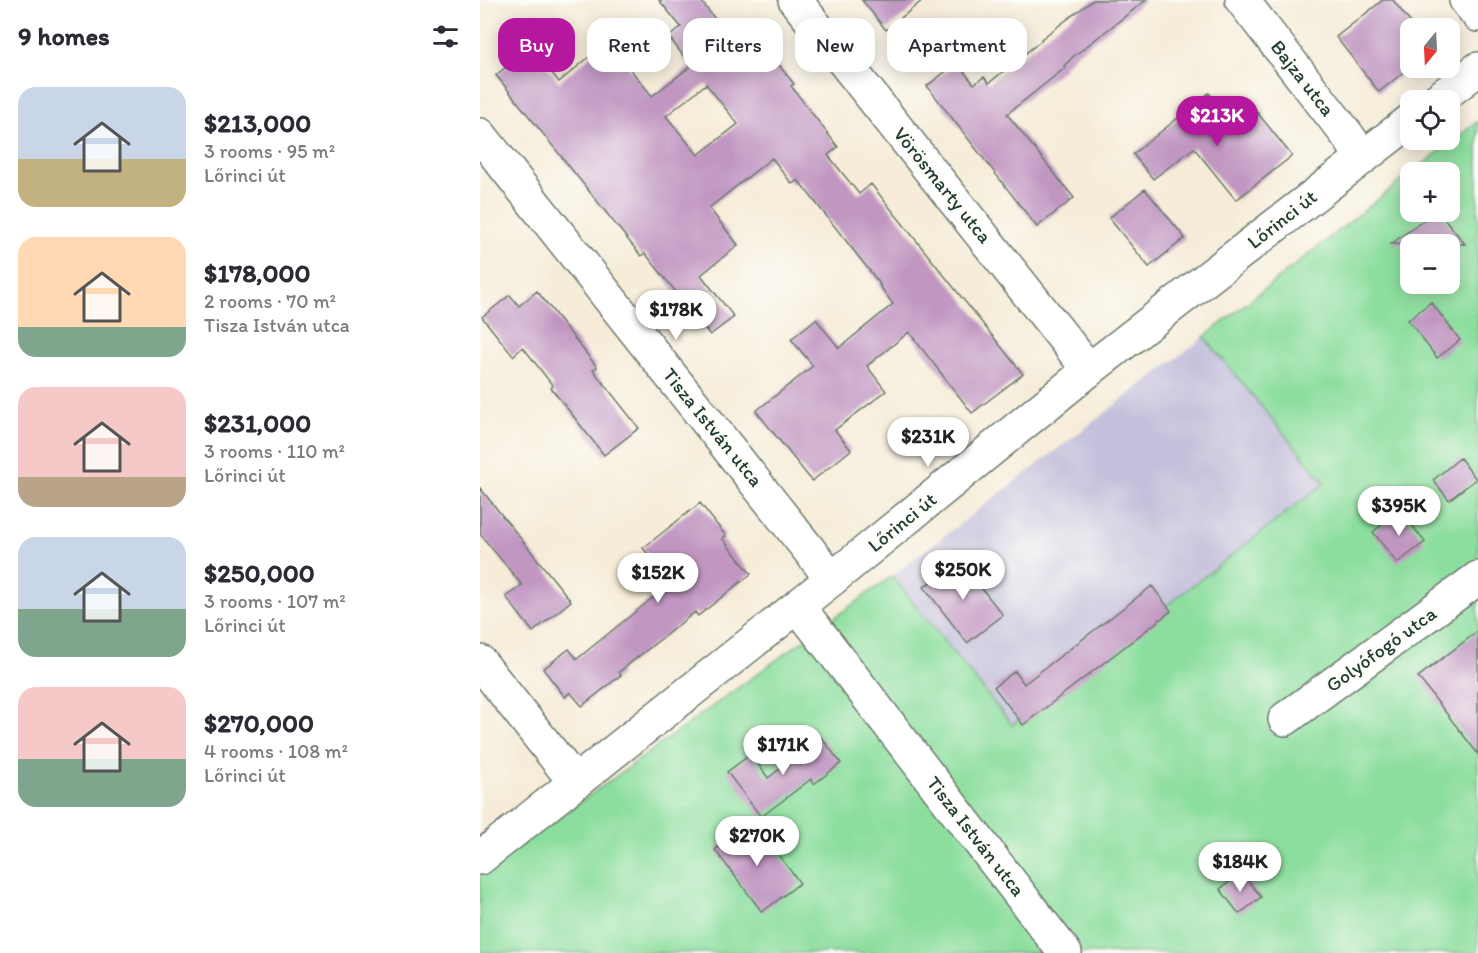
<!DOCTYPE html>
<html lang="en">
<head>
<meta charset="utf-8">
<style>
  :root { --surface:#fff; --page:#f2f2f3; --text:#2b2b33; --muted:#7c7c81; --accent:#b5179e }
  body { margin:0; font-family:Itim,sans-serif; background:var(--page); color:var(--text); height:100vh; display:flex; flex-direction:column; font-size:22px; white-space:nowrap }
  * { box-sizing:border-box; margin:0 }
  p { font-size:20px; color:var(--muted) }
  .icon { flex:none; width:33px; height:33px; fill:none; stroke:currentColor; stroke-width:2; stroke-linecap:round; stroke-linejoin:round }
  .map { position:relative; flex:1; overflow:hidden }
  .sheet { display:flex; flex-direction:column; background:var(--surface); width:480px }
  .sheet>* { flex:none }
  .banner { position:absolute; left:18px; top:18px; width:570px; height:54px; display:flex; gap:12px }
  .needle { width:39px; rotate:198deg }
  .tools { position:absolute; left:920px; top:18px; display:grid; gap:12px }
  .tools a { display:grid; place-items:center; width:60px; height:60px; border-radius:12px; background:var(--surface); box-shadow:0 3px 15px #0003; font-size:30px }
  .price { position:absolute; translate:-50% -51px; padding:0 14px; border-radius:21px; background:#fff; color:#222; font-size:20px; line-height:39px; filter:drop-shadow(0 2px 3px #0008) }
  .price::after { content:''; position:absolute; left:50%; top:36px; width:18px; height:14px; margin-left:-9px; background:inherit; clip-path:polygon(0 0,100% 0,50% 100%) }
  .price.active { background:var(--accent); color:#fff }
  ul { padding:0; list-style:none }
  li { display:flex; align-items:center; gap:18px; height:150px; padding:0 18px }
  li span { display:grid; place-items:center; flex:none; width:168px; height:120px; border-radius:18px; color:#555 }
  li>.icon { margin-inline-start:auto }
  span .icon { width:72px; height:72px; fill:#fffc; stroke-width:1 }
  li b { font-size:26px }
  h2 { display:flex; justify-content:space-between; align-items:center; height:72px; padding:0 18px; font-size:26px }
  .chip { padding:0 21px; border-radius:18px; background:var(--surface); box-shadow:0 3px 15px #0003; font-size:21px; line-height:54px }
  .chip.active { background:var(--accent); color:#fff }
  main { display:flex; flex:1; min-height:0 }
  .map>svg:first-child { display:block }
  .industrial { fill:#c4c0db }
  .green { fill:#8cde9e; stroke:#568e69; stroke-width:1.5; fill-rule:evenodd }
  .building { fill:#c197c2; fill-rule:evenodd }
  .lines { fill:none; stroke-linecap:round; stroke-linejoin:round }
  .minor-casing { stroke:#6a7a6d; stroke-width:36 }
  .tertiary-casing { stroke:#6a7a6d; stroke-width:36 }
  .minor { stroke:#fff; stroke-width:33 }
  .tertiary { stroke:#fff; stroke-width:33 }
  .labels { text-anchor:middle; stroke-width:5; stroke-linejoin:round; paint-order:stroke }
  .street-label { font-size:20px; fill:#1f3d34; stroke:#fdfcf7 }
</style>
</head>
<body>
<main>
<section class="sheet">
<h2>9 homes<svg class="icon" aria-label="filters" viewBox="0 0 24 24"><path d="M4 7h16M4 17h16"/><circle cx="9" cy="7" r="2"/><circle cx="15" cy="17" r="2"/></svg></h2>
<ul>
<li><span style="background:linear-gradient(#c9d6e8 60%,#c2b280 0)"><svg class="icon" aria-label="home" viewBox="0 0 24 24"><path d="M3 11l9-7 9 7M6 9v11h12V9"/></svg></span><div><b>$213,000</b><p>3 rooms · 95 m²</p><p>Lőrinci út</p></div></li>
<li><span style="background:linear-gradient(#ffd9b3 75%,#7fa58c 0)"><svg class="icon" aria-label="home" viewBox="0 0 24 24"><path d="M3 11l9-7 9 7M6 9v11h12V9"/></svg></span><div><b>$178,000</b><p>2 rooms · 70 m²</p><p>Tisza István utca</p></div></li>
<li><span style="background:linear-gradient(#f6c9c9 75%,#b9a48a 0)"><svg class="icon" aria-label="home" viewBox="0 0 24 24"><path d="M3 11l9-7 9 7M6 9v11h12V9"/></svg></span><div><b>$231,000</b><p>3 rooms · 110 m²</p><p>Lőrinci út</p></div></li>
<li><span style="background:linear-gradient(#c9d6e8 60%,#7fa58c 0)"><svg class="icon" aria-label="home" viewBox="0 0 24 24"><path d="M3 11l9-7 9 7M6 9v11h12V9"/></svg></span><div><b>$250,000</b><p>3 rooms · 107 m²</p><p>Lőrinci út</p></div></li>
<li><span style="background:linear-gradient(#f6c9c9 60%,#7fa58c 0)"><svg class="icon" aria-label="home" viewBox="0 0 24 24"><path d="M3 11l9-7 9 7M6 9v11h12V9"/></svg></span><div><b>$270,000</b><p>4 rooms · 108 m²</p><p>Lőrinci út</p></div></li>
</ul>
</section>
<div class="map">
<svg width="998" height="953" viewBox="0 0 998 953">
  <rect width="100%" height="100%" fill="#fdfcf7"/>
  <filter id="ink" filterUnits="userSpaceOnUse"><feTurbulence type="fractalNoise" baseFrequency=".0167" numOctaves="2"/><feDisplacementMap in="SourceGraphic" scale="12" xChannelSelector="R" yChannelSelector="G"/><feConvolveMatrix kernelMatrix="1 2 1 2 8 2 1 2 1" color-interpolation-filters="sRGB"/></filter>
  <filter id="wash" filterUnits="userSpaceOnUse"><feTurbulence type="fractalNoise" baseFrequency=".008" numOctaves="4" result="noise"/><feDisplacementMap in="SourceGraphic" scale="24" xChannelSelector="R" yChannelSelector="G"/><feGaussianBlur stdDeviation="1.35" result="paint"/><feColorMatrix in="noise" values="0 0 0 0 0 0 0 0 0 0 0 0 0 0 0 0 0 1.4 0 .05"/><feComposite in="paint" operator="in"/></filter>
  <g filter="url(#wash)">
    <rect width="100%" height="100%" fill="#f6ecd8"/>
    <path class="industrial" d="M724,337L845,483L532,725L412,576Z"/>
    <path class="green" d="M998,121V953H3L0,949V875L412,576L532,725L845,483L724,337L930,174V212H969V172H933ZM930,244H969V284H930Z"/>
    <g id="blocks">
      <path class="building" d="M179,0H220L265,57L282,44L314,84L311,86L358,147L348,155L379,194L391,184L543,374L492,413L429,332L387,366L406,391L355,430L371,450L332,481L276,411L333,366L311,339L336,319L359,348L413,304L399,285L400,284L318,180L312,184L292,158L229,208L258,245L221,275L254,317L230,335L165,253L161,256L16,75L51,47L79,82L126,43L141,62L143,60L172,96L211,66L189,37L201,27ZM226,84L258,124L218,155L186,116Z
        M382,0H443L406,30Z
        M613,0H666L594,56L584,66L585,68L527,114L594,198L557,227L447,86L477,63L494,84L504,77L509,83L562,40L561,39Z
        M903,0H913L930,22V67L899,92L856,37Z
        M729,93L757,128L777,112L812,156L756,200L714,148L673,179L653,154Z
        M665,189L705,238L669,267L629,218Z
        M955,212H959L985,244H911Z
        M57,291L117,367L113,370L159,428L124,455L71,388L73,386L43,347L33,356L2,317L30,295L39,306Z
        M951,302L980,340L957,358L928,320Z
        M980,458L996,479L969,500L953,480Z
        M0,488L91,601L53,632L26,597L42,585L0,534Z
        M220,503L246,536L242,538L271,574L218,616L215,612L139,672L141,675L102,706L90,692L85,697L63,669L89,649L97,659L191,583L163,548Z
        M920,510L945,542L917,563L893,532Z
        M479,560L523,615L487,643L444,587Z
        M672,586L691,611L543,725L514,687L535,671L544,684Z
        M998,631V754L938,677Z
        M341,737L361,763L334,784L331,779L281,817L247,772L271,754L288,778Z
        M272,821L320,883L282,912L235,850Z
        M762,873L781,897L759,914L740,889Z"/>
    </g>
  </g>
  <g filter="url(#ink)">
    <use href="#blocks" fill-opacity="0" stroke="#6a7a6d" stroke-width="1.5"/>
    <g class="lines">
      <g class="minor-casing">
        <path id="minor" d="M315,0L609,370
          M762,0L868,136L882,157
          M986,0L998,15
          M0,135L352,579
          M318,606L585,953
          M0,662L95,782
          M805,719L998,578"/>
      </g>
      <g class="tertiary-casing">
        <path id="tertiary" d="M957,100L998,69
          M0,858L352,579L609,370L930,121"/>
      </g>
      <use href="#minor" class="minor"/>
      <use href="#tertiary" class="tertiary"/>
    </g>
  </g>
  <g class="labels">
    <g class="street-label">
      <text transform="translate(823 78) rotate(52)" y="7">Bajza utca</text>
      <text transform="translate(463 185) rotate(51)" y="7">Vörösmarty utca</text>
      <text transform="translate(802 219) rotate(-38)" y="7">Lőrinci út</text>
      <text transform="translate(233 427) rotate(51)" y="7">Tisza István utca</text>
      <text transform="translate(422 522) rotate(-39)" y="7">Lőrinci út</text>
      <text transform="translate(901 649) rotate(-36)" y="7">Golyófogó utca</text>
      <text transform="translate(496 836) rotate(52)" y="7">Tisza István utca</text>
    </g>
  </g>
</svg>
<div class="tools">
<a><svg class="needle" viewBox="-14 -14 28 28"><path d="M0-13l5 13h-10z" fill="#e53935"/><path d="M0 13l5-13h-10z" fill="#7c7c81"/></svg></a>
<a><svg class="icon" aria-label="locate" viewBox="0 0 24 24"><circle cx="12" cy="12" r="6"/><path d="M12 2v4M12 18v4M2 12h4M18 12h4"/></svg></a>
<a>+</a>
<a>−</a>
</div>
<b class="price active" style="left:737px;top:147px">$213K</b>
<b class="price" style="left:196px;top:341px">$178K</b>
<b class="price" style="left:448px;top:468px">$231K</b>
<b class="price" style="left:919px;top:537px">$395K</b>
<b class="price" style="left:483px;top:601px">$250K</b>
<b class="price" style="left:178px;top:604px">$152K</b>
<b class="price" style="left:303px;top:776px">$171K</b>
<b class="price" style="left:277px;top:867px">$270K</b>
<b class="price" style="left:760px;top:893px">$184K</b>
<div class="banner">
<a class="chip active">Buy</a>
<a class="chip">Rent</a>
<a class="chip">Filters</a>
<a class="chip">New</a>
<a class="chip">Apartment</a>
</div>
</div>
</main>
</body>
</html>
